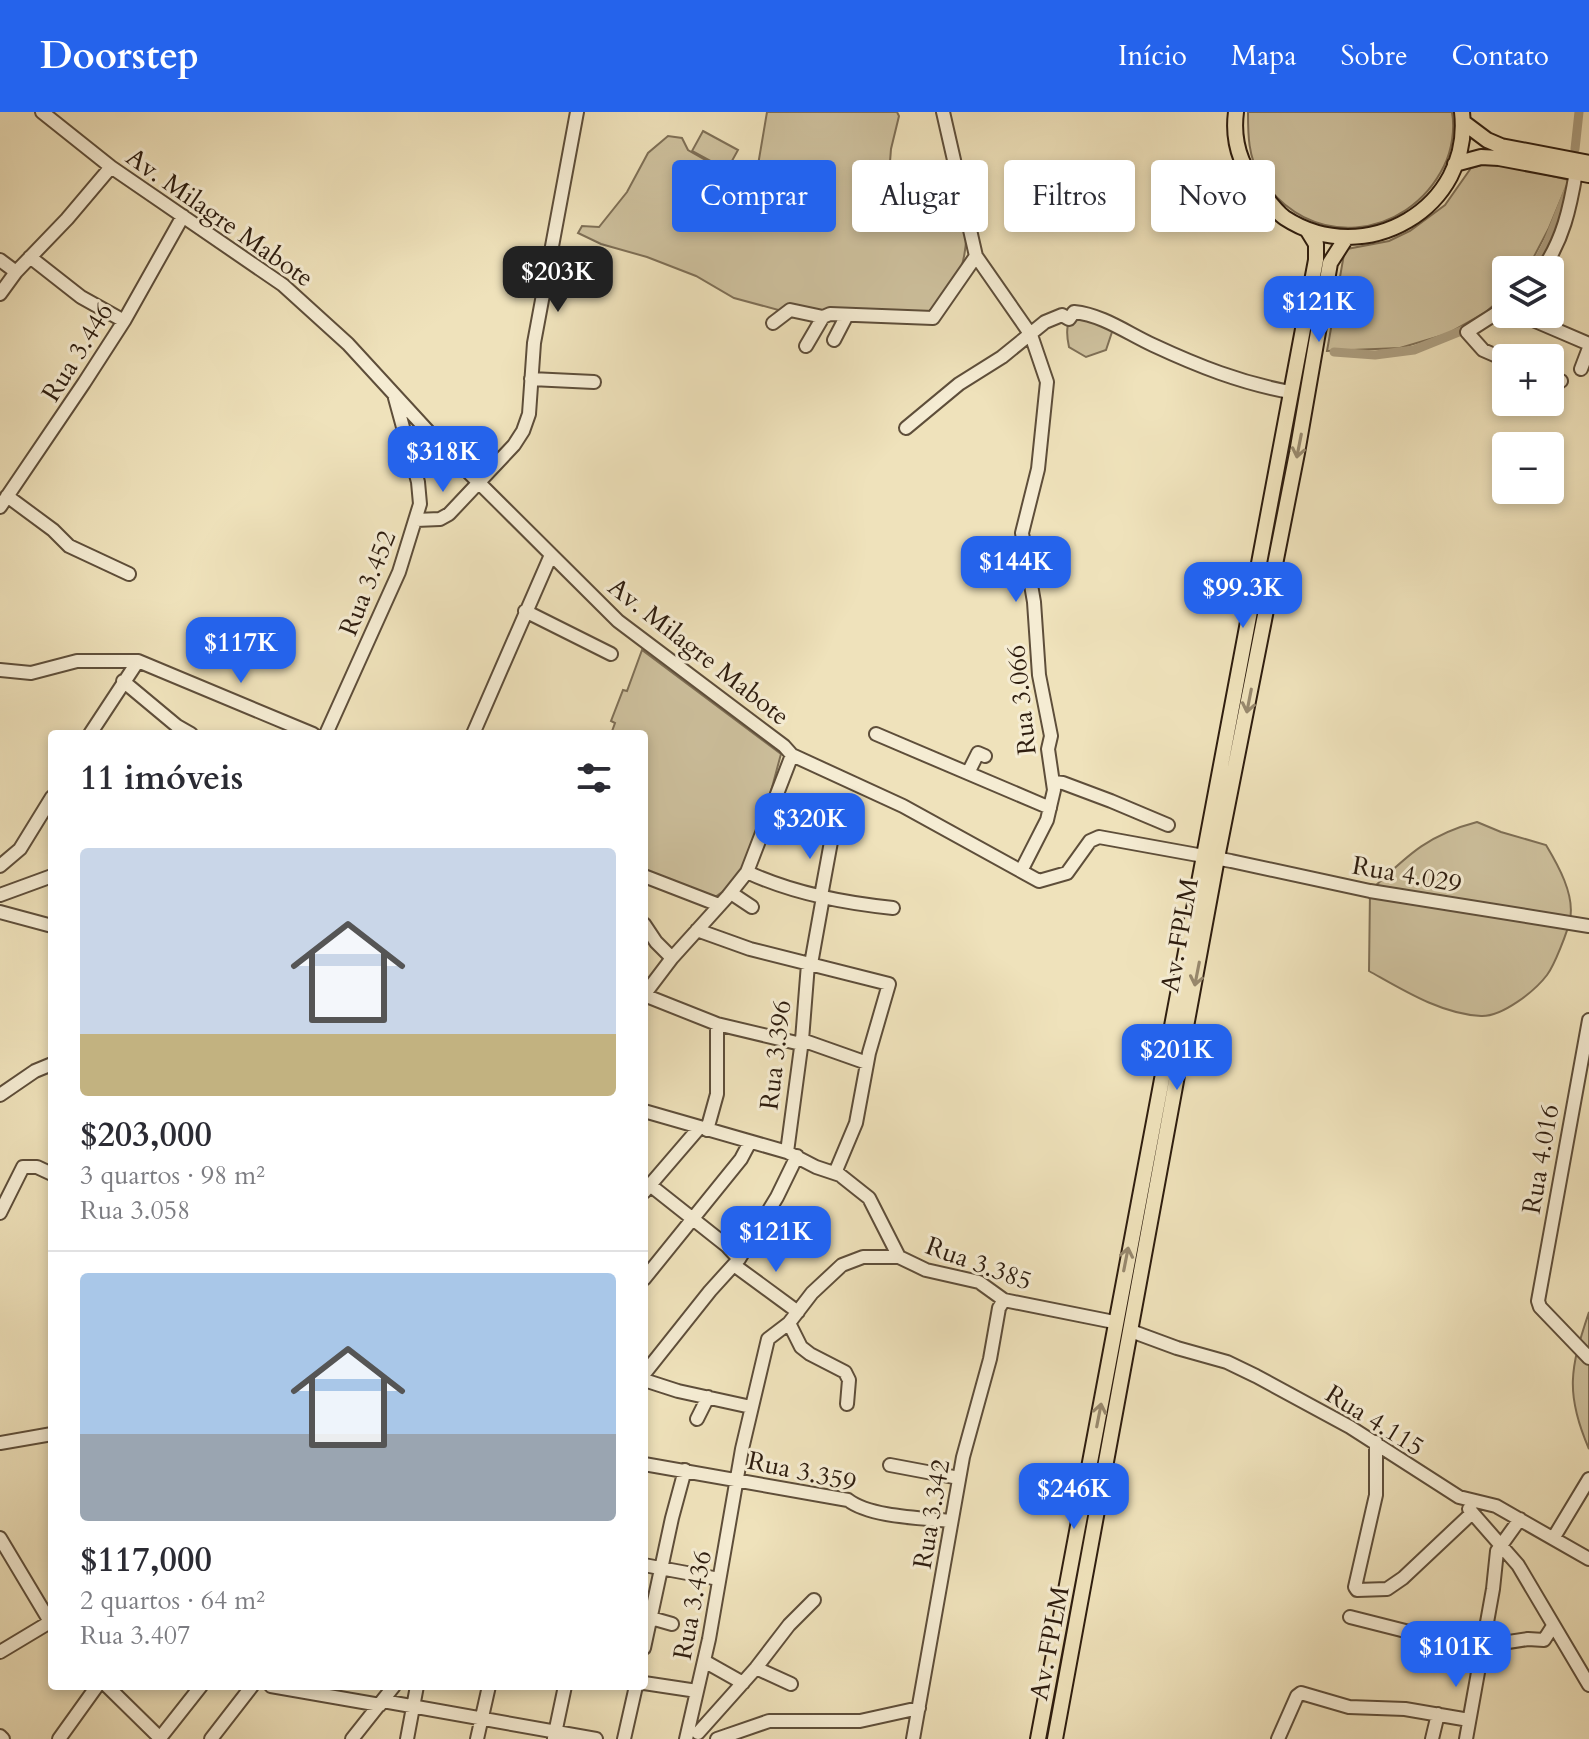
<!DOCTYPE html>
<html lang="pt">
<head>
<meta charset="utf-8">
<style>
  :root { --surface:#fff; --page:#f7f7f7; --text:#2b2b33; --muted:#7c7c81; --line:#e1e1e2; --accent:#2563eb }
  body { margin:0; font-family:Cardo,serif; background:var(--page); color:var(--text); height:100vh; display:flex; flex-direction:column; font-size:30px; white-space:nowrap }
  * { box-sizing:border-box; margin:0 }
  p { font-size:26px; color:var(--muted) }
  .icon { flex:none; width:44px; height:44px; fill:none; stroke:currentColor; stroke-width:2; stroke-linecap:round; stroke-linejoin:round }
  .map { position:relative; flex:1; overflow:hidden }
  .side { position:absolute; left:48px; top:618px; width:600px; height:960px; display:flex; flex-direction:column; background:var(--surface); border-radius:8px; box-shadow:0 4px 12px #0003 }
  .side>* { flex:none }
  .top-card { position:absolute; left:672px; top:48px; width:760px; height:72px; display:flex; gap:16px }
  .controls { position:absolute; left:1492px; top:144px; display:grid; gap:16px }
  .controls a { display:grid; place-items:center; width:72px; height:72px; border-radius:8px; background:var(--surface); box-shadow:0 4px 12px #0003; font-size:40px }
  .price { position:absolute; translate:-50% -68px; padding:0 18px; border-radius:16px; background:var(--accent); color:#fff; font-size:26px; line-height:52px; filter:drop-shadow(0 2px 4px #0008) }
  .price::after { content:''; position:absolute; left:50%; top:48px; width:24px; height:18px; margin-left:-12px; background:inherit; clip-path:polygon(0 0,100% 0,50% 100%) }
  .price.active { background:#222; color:#fff }
  ul { padding:0; list-style:none }
  li { display:grid; align-content:center; gap:16px; height:424px; padding:0 32px }
  li+li { border-top:2px solid var(--line) }
  li span { display:grid; place-items:center; height:248px; border-radius:8px; color:#555 }
  li>.icon { margin-inline-start:auto }
  span .icon { width:144px; height:144px; fill:#fffc; stroke-width:1 }
  li b { font-size:34px }
  h2 { display:flex; justify-content:space-between; align-items:center; height:96px; padding:0 32px; font-size:34px }
  .pill { padding:0 28px; border-radius:8px; background:var(--surface); box-shadow:0 4px 12px #0003; font-size:28px; line-height:72px }
  .pill.active { background:var(--accent); color:#fff }
  header { display:flex; align-items:center; gap:48px; box-sizing:border-box; height:112px; padding:0 40px; background:var(--accent); color:#fff }
  header strong { font-size:38px }
  nav { display:flex; gap:44px; margin-inline-start:auto; font-size:28px }
  .map>svg:first-child { display:block }
  .green { fill:#cec19e; stroke:#7e6f56; stroke-width:2 }
  .lines { fill:none; stroke-linecap:round; stroke-linejoin:round }
  .stream { stroke:#7a6b53; stroke-width:3 }
  .canal { stroke:#ad9f81; stroke-width:9 }
  .minor-casing { stroke:#5e4e3a; stroke-width:16 }
  .major-casing { stroke:#2e1d0f; stroke-width:18 }
  .minor { stroke:#f5ecd3; stroke-width:12 }
  .major { stroke:#efe2bb; stroke-width:14 }
  .oneway { stroke:#98896e }
  .labels { text-anchor:middle; stroke-width:6; stroke-linejoin:round; paint-order:stroke }
  .street-label { font-size:26px; fill:#2e1d0f; stroke:#f5ecd3 }
</style>
</head>
<body>
<header>
<strong>Doorstep</strong>
<nav><a>Início</a><a>Mapa</a><a>Sobre</a><a>Contato</a></nav>
</header>
<div class="map">
<svg width="1589" height="1627" viewBox="0 0 1589 1627">
  <rect width="100%" height="100%" fill="#efe2bb"/>
  <filter id="stains"><feTurbulence type="fractalNoise" baseFrequency=".0025" numOctaves="4"/><feColorMatrix values="0 0 0 0 .2 0 0 0 0 .09 0 0 0 0 .02 0 0 0 .5 -.17"/></filter>
  <radialGradient id="worn" r=".72"><stop offset=".6" stop-color="#630" stop-opacity="0"/><stop offset="1" stop-color="#630" stop-opacity=".3"/></radialGradient>
  <path class="green" d="M767,0H897L899,4L891,37L888,76C908,98 941,94 965,110C970,143 957,176 936,202L782,199L734,186L696,164L647,145L601,132L578,121L582,114L599,115L627,80L648,41L668,24L682,26L688,38L746,71L757,59Z
    M1248,0H1452C1455,17 1452,38 1444,54C1407,129 1307,139 1261,65C1248,46 1248,22 1248,0Z
    M703,19L738,38L727,58L692,39Z
    M1492,50L1569,68L1549,116L1527,158H1506V182L1486,200L1447,222L1400,236L1327,239L1344,142L1347,137L1389,129L1410,119L1445,93L1471,56Z
    M1078,195L1114,214L1106,238L1086,245L1069,235C1065,217 1067,209 1078,195Z
    M642,538L781,642C770,681 752,770 711,787L644,762V622H611L615,611L611,609L623,578L627,579Z
    M1477,710L1501,720L1546,733C1558,753 1575,783 1570,807C1568,819 1554,854 1547,863C1535,879 1502,905 1481,904C1441,902 1403,878 1369,859L1370,779C1407,744 1427,723 1477,710Z
    M1589,1200V1337C1565,1282 1570,1256 1589,1200Z"/>
  <g class="lines">
    <path class="stream" d="M975,153L985,166"/>
    <path class="canal" d="M1575,37L1579,0
      M1533,158L1547,132L1568,79
      M1334,240L1375,243L1414,238L1471,215"/>
    <g class="minor-casing">
      <path id="minor" d="M42,0L111,55L283,173L348,232L438,330L618,509L784,634L792,643L903,694L1039,769L1067,761L1090,729L1099,725L1231,749L1370,779L1589,814
        M943,0L976,144L1031,223L1047,270L1038,357L1022,421L1034,490L1039,563L1051,624L1048,637L1054,678L1047,708L1021,759
        M30,145L81,185L124,209
        M0,148L16,160
        M1542,158C1563,128 1570,96 1576,60
        M0,182L16,160L67,107L111,55
        M1506,195L1467,220L1483,238L1506,248
        M1519,202L1589,232
        M773,211L790,198L823,205L830,202L933,206L976,144
        M834,228L847,203
        M806,234L823,205
        M1581,257L1589,236
        M1550,265L1561,269
        M531,267L594,270
        M906,316L959,272L1002,245L1045,210L1062,203L1069,207L1074,200C1103,203 1127,221 1153,233C1198,254 1241,271 1290,280
        M7,384L53,418L69,434L129,462
        M0,395L84,271L124,209L183,104
        M416,408L440,407L449,402L514,333L523,319L529,302L534,231L577,0
        M525,499L611,542
        M0,558L31,561L77,549H138L313,622
        M123,569L177,614L191,622
        M90,622L138,549
        M326,622L399,460L420,392L418,370L395,286
        M473,622L551,443
        M876,622L1050,696
        M792,643L747,760L728,784L672,846L644,883L717,912L801,932
        M968,661L978,641L985,644
        M1053,670L1063,671L1111,689L1168,713
        M0,754L20,737L52,685
        M747,760C792,781 843,791 893,796
        M644,764L719,793
        M731,781L752,795
        M0,783L52,764
        M821,784L833,719
        M0,800L52,814
        M644,812L656,830L672,846
        M697,818L750,837L889,872L869,941L856,1011L835,1061
        M811,852L823,785
        M1589,908L1538,1189L1540,1195L1589,1246
        M802,928L867,951
        M0,983L35,959L52,952
        M644,999L787,1040L816,1055L840,1063L869,1086L899,1145L926,1158L979,1170L1004,1188L1114,1210
        M707,1018L717,982V912
        M787,1040L802,928L808,852
        M650,1073L727,1134L739,1147
        M644,1080L699,1016
        M0,1101L23,1055H37L52,1062
        M734,1153L798,1200
        M644,1167L741,1047L750,1030
        M789,1211L801,1235L810,1242L845,1260L849,1268L847,1292
        M1131,1219L1177,1236L1227,1250L1256,1264L1350,1315L1459,1385L1496,1394L1589,1447
        M644,1262L710,1179L739,1147L777,1085L797,1044
        M644,1268L678,1279L751,1295
        M697,1307L708,1285
        M1376,1330V1383L1355,1475L1357,1478L1387,1477L1403,1466L1472,1401
        M0,1331L52,1322
        M644,1352L848,1388C870,1405 922,1406 950,1409
        M890,1353L959,1366
        M1469,1397L1518,1453L1589,1573
        M1554,1425L1589,1367
        M0,1426L52,1513
        M644,1453L719,1467
        M1350,1505L1445,1529L1482,1534L1528,1527L1544,1528L1553,1514
        M651,1506L672,1512
        M644,1536L672,1406L685,1358
        M0,1540L50,1510
        M704,1549L743,1571
        M756,1556L791,1572
        M644,1571L697,1579
        M107,1574L161,1627
        M271,1574L380,1593
        M383,1589L596,1627
        M698,1621L756,1556L789,1513L814,1488
        M0,1624L3,1627
        M160,1626L201,1574
        M554,1626L565,1574
        M59,1627L97,1574
        M211,1627L252,1574
        M352,1627L394,1574
        M407,1627L417,1574
        M477,1627L489,1574
        M624,1627L636,1574
        M686,1627L709,1527L742,1337L768,1227L789,1211L812,1181L842,1153L863,1145H899
        M717,1627L769,1609H860L919,1596
        M913,1627L963,1345L990,1247L999,1196L1004,1188
        M1278,1627L1297,1584L1301,1581L1349,1595L1405,1597L1469,1608
        M1432,1627L1438,1602
        M1466,1627L1493,1477L1497,1439L1520,1407"/>
    </g>
    <g class="major-casing">
      <path id="major" d="M1236,0C1232,30 1242,57 1261,79C1268,88 1276,100 1285,106C1365,158 1473,96 1462,0
        M1463,10L1487,28L1501,34L1589,51
        M1455,52L1481,45L1499,46L1589,63
        M1038,1627L1316,148V132L1308,119
        M1055,1627L1217,746L1297,341L1330,151L1346,126"/>
    </g>
    <use href="#minor" class="minor"/>
    <use href="#major" class="major"/>
  </g>
  <defs><path id="oneway-shaft" d="M-6 0H5M1.5-3L5.5 0L1.5 3" fill="none" stroke-width="1.6" stroke-linecap="round" stroke-linejoin="round" transform="scale(2)"/></defs>
  <g class="oneway">
    <use href="#oneway-shaft" transform="translate(1299 334) rotate(101)"/>
    <use href="#oneway-shaft" transform="translate(1249 589) rotate(101)"/>
    <use href="#oneway-shaft" transform="translate(1197 862) rotate(101)"/>
    <use href="#oneway-shaft" transform="translate(1126 1147) rotate(-79)"/>
    <use href="#oneway-shaft" transform="translate(1099 1303) rotate(-79)"/>
  </g>
  <g class="labels">
    <g class="street-label">
      <text transform="translate(220 105) rotate(35)" y="9">Av. Milagre Mabote</text>
      <text transform="translate(77 240) rotate(-58)" y="9">Rua 3.446</text>
      <text transform="translate(367 471) rotate(-68)" y="9">Rua 3.452</text>
      <text transform="translate(699 539) rotate(38)" y="9">Av. Milagre Mabote</text>
      <text transform="translate(1021 588) rotate(-96)" y="9">Rua 3.066</text>
      <text transform="translate(1407 762) rotate(10)" y="9">Rua 4.029</text>
      <text transform="translate(1179 823) rotate(-80)" y="9">Av. FPLM</text>
      <text transform="translate(775 943) rotate(-83)" y="9">Rua 3.396</text>
      <text transform="translate(1540 1047) rotate(-80)" y="9">Rua 4.016</text>
      <text transform="translate(979 1151) rotate(20)" y="9">Rua 3.385</text>
      <text transform="translate(1375 1308) rotate(32)" y="9">Rua 4.115</text>
      <text transform="translate(802 1359) rotate(12)" y="9">Rua 3.359</text>
      <text transform="translate(931 1402) rotate(-80)" y="9">Rua 3.342</text>
      <text transform="translate(692 1493) rotate(-79)" y="9">Rua 3.436</text>
      <text transform="translate(1049 1531) rotate(-79)" y="9">Av. FPLM</text>
    </g>
  </g>
  <rect width="100%" height="100%" filter="url(#stains)"/>
  <rect width="100%" height="100%" fill="url(#worn)"/>
</svg>
<div class="controls">
<a><svg class="icon" aria-label="layers" viewBox="0 0 24 24"><path d="M12 4l9 5-9 5-9-5zM3 14l9 5 9-5"/></svg></a>
<a>+</a>
<a>−</a>
</div>
<b class="price active" style="left:558px;top:202px">$203K</b>
<b class="price" style="left:1319px;top:232px">$121K</b>
<b class="price" style="left:443px;top:382px">$318K</b>
<b class="price" style="left:1016px;top:492px">$144K</b>
<b class="price" style="left:1243px;top:518px">$99.3K</b>
<b class="price" style="left:241px;top:573px">$117K</b>
<b class="price" style="left:810px;top:749px">$320K</b>
<b class="price" style="left:1177px;top:980px">$201K</b>
<b class="price" style="left:776px;top:1162px">$121K</b>
<b class="price" style="left:1074px;top:1419px">$246K</b>
<b class="price" style="left:1456px;top:1577px">$101K</b>
<div class="top-card">
<a class="pill active">Comprar</a>
<a class="pill">Alugar</a>
<a class="pill">Filtros</a>
<a class="pill">Novo</a>
</div>
<section class="side">
<h2>11 imóveis<svg class="icon" aria-label="filters" viewBox="0 0 24 24"><path d="M4 7h16M4 17h16"/><circle cx="9" cy="7" r="2"/><circle cx="15" cy="17" r="2"/></svg></h2>
<ul>
<li><span style="background:linear-gradient(#c9d6e8 75%,#c2b280 0)"><svg class="icon" aria-label="home" viewBox="0 0 24 24"><path d="M3 11l9-7 9 7M6 9v11h12V9"/></svg></span><div><b>$203,000</b><p>3 quartos · 98 m²</p><p>Rua 3.058</p></div></li>
<li><span style="background:linear-gradient(#a9c7e8 65%,#9aa5b1 0)"><svg class="icon" aria-label="home" viewBox="0 0 24 24"><path d="M3 11l9-7 9 7M6 9v11h12V9"/></svg></span><div><b>$117,000</b><p>2 quartos · 64 m²</p><p>Rua 3.407</p></div></li>
</ul>
</section>
</div>
</body>
</html>
